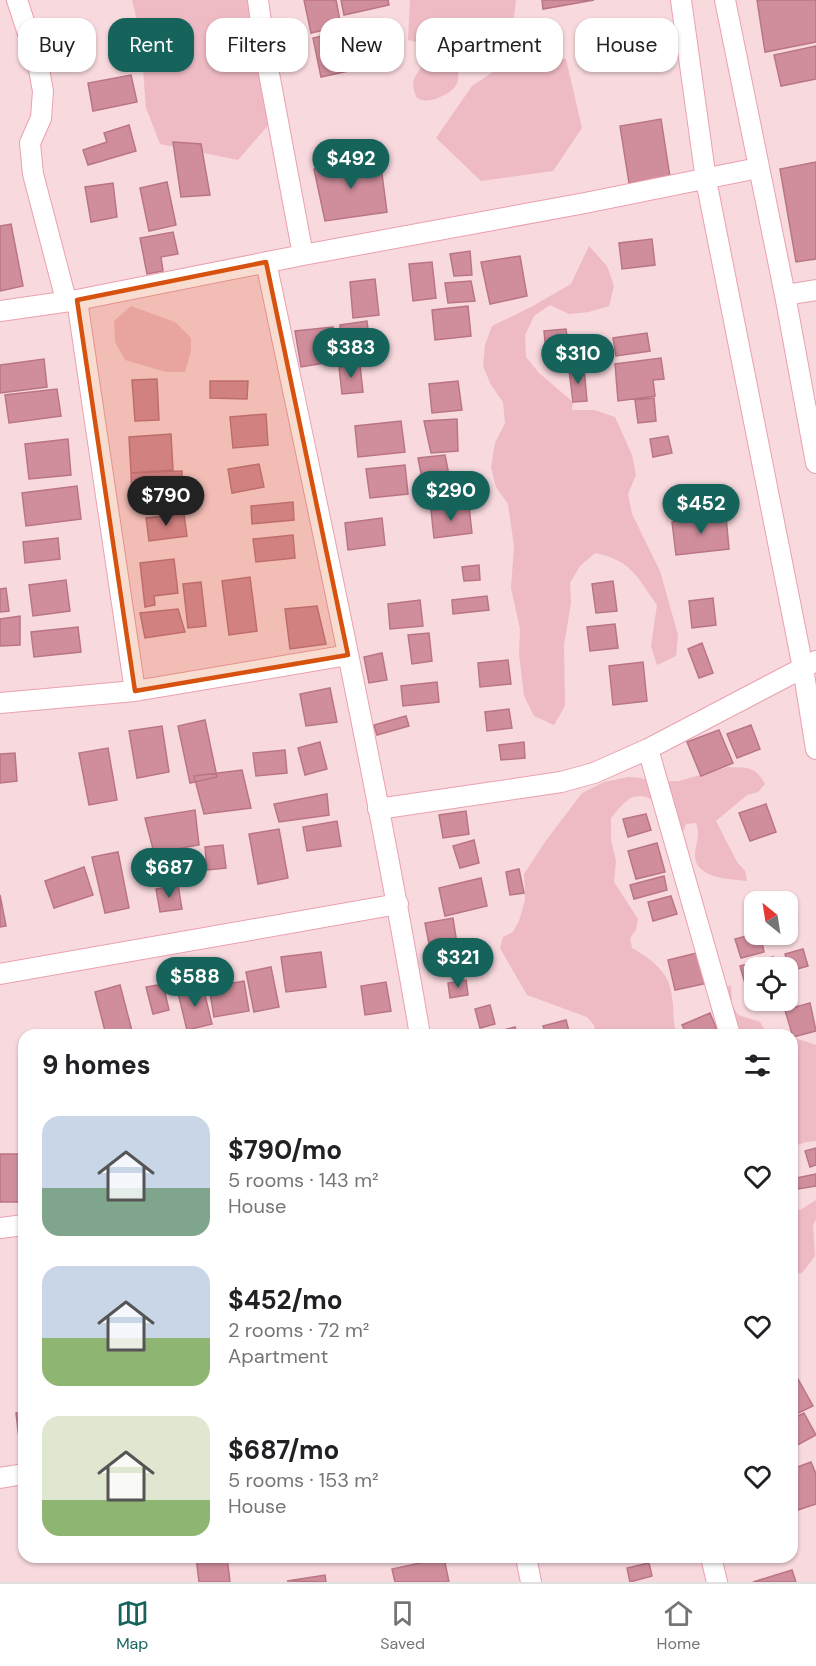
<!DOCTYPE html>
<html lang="en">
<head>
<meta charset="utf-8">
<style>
  :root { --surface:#fff; --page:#f6f6f6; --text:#202124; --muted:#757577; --line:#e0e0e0; --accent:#16635c }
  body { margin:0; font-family:"DM Sans",sans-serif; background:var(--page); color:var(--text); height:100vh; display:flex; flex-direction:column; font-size:22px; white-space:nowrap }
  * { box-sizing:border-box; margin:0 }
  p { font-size:20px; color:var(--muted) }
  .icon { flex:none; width:33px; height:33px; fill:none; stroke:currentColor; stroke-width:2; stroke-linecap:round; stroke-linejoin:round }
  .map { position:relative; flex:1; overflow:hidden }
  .details { position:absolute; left:18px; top:1029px; width:780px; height:534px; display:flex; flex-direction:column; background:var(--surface); border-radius:18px; box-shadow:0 2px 4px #0004 }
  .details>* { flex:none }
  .banner { position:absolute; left:18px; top:18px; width:780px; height:54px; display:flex; gap:12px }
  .needle { width:39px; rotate:330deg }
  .tools { position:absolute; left:744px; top:891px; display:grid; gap:12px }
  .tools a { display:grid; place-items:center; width:54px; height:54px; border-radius:12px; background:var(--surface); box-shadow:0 2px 4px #0004; font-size:30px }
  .price { position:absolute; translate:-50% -51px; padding:0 14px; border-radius:21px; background:var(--accent); color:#fff; font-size:20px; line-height:39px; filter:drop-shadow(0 2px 3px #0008) }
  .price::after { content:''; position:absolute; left:50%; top:36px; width:18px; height:14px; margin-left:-9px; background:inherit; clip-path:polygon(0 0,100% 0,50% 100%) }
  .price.selected { background:#222; color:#fff }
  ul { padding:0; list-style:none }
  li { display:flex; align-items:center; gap:18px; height:150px; padding:0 24px }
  li span { display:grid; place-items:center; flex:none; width:168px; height:120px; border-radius:18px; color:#555 }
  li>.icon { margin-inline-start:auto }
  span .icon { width:72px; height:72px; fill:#fffc; stroke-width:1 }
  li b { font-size:26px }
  h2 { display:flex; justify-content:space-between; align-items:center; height:72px; padding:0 24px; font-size:26px }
  .pill { padding:0 21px; border-radius:18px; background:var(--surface); box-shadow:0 2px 4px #0004; font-size:21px; line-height:54px }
  .pill.selected { background:var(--accent); color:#fff }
  .tab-bar { display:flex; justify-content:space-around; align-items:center; height:84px; border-top:2px solid var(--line); background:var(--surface); font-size:16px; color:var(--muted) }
  .tab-bar a { display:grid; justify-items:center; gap:3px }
  .tab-bar .selected { color:var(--accent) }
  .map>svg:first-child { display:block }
  .green { fill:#eebac4 }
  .building { fill:#d08e9c; stroke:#ba7584; stroke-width:1.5 }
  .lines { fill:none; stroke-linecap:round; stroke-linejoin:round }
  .street-casing { stroke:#eaa1b0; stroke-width:22 }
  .street { stroke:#fff; stroke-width:20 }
  .marked { fill:#d6520e; fill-opacity:0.2; stroke:#d6520e; stroke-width:4.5; stroke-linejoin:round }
</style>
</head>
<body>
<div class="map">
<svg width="816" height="1582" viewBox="0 0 816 1582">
  <rect width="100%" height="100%" fill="#f8d9de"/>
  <path class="green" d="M132,0H250L271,122L238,160L160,144L146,108L140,33Z
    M410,0H516L514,17L483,56L452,49C458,71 467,86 440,97C432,101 425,102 417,98C408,81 417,73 426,62C431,56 432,51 439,47L408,40Z
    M566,59L582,128L553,171L481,181L436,138L472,86L506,63Z
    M589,246L607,266L614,286L609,306L589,312L569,314L550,305L534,316L525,335L526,357L539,373L573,402L572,410H594L615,417L632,455L636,475L628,494L632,514L660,571L678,635L676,656L657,665L651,646L657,605C637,577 631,560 595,553L580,566L570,583L571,603L564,645L565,706L554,725L534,716L524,696L519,654L520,629L511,588L514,546L508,504L496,487L491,467L495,443L505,423L503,402L491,385L483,366L485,345L492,326L531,307L571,284Z
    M131,306L175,322L191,338V351L185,372H166L125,360L115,342L114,321Z
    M728,767C746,768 755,765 765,784L758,792L747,795L716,821L737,862L745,871L747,881C731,879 696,879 695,856C695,843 701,838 696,823L686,824L682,834L669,852L653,800C632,789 624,803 611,818V840L616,861L614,882L638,919L636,930L630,938L632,948C651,959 670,972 672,997C674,1010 673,1022 676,1035H596L594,1025L587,1017L527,995L500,948L503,937L513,932L519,921L525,900L524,874L545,842L582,793L604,782L628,777L641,778L653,782L679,781Z
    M731,985L732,1005L738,1015L760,1022L768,1035H727L721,991Z
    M792,1037L816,1045V1141L806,1142L792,1147Z
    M816,1200V1219L813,1225L815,1256L802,1273L792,1275V1210H800Z"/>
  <path class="building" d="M304,0H336L341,26L311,33Z
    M341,0H388L389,5L344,15Z
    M542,0H594L543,9Z
    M757,0H816V42L765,52Z
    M376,24L385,63L321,77L313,38Z
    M816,46V79L781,86L774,55Z
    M131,75L137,102L93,111L88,83Z
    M661,119L670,177L629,183L620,126Z
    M129,125L136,151L88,165L83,150L107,142L104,133Z
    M173,142L201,144L210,195L181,197Z
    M380,159L387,212L325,221L314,169Z
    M816,162V259L796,262L780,169Z
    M167,182L176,225L149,231L140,188Z
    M113,183L117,217L91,222L85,187Z
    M11,224L23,286L0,291V226Z
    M173,232L178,254L161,257L163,271L147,274L140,238Z
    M652,239L655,265L622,269L619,243Z
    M470,251L472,275L454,276L450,254Z
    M520,256L527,296L490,304L481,262Z
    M432,262L436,298L413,301L409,264Z
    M375,279L379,315L353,318L350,282Z
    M471,281L475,301L448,303L445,283Z
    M468,306L471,336L435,340L432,310Z
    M367,321L370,346L342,349L340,325Z
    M333,327L337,361L301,367L295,331Z
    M566,329L569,349L546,351L544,331Z
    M647,333L650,351L616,356L613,338Z
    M661,358L664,379L653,380L655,396L618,401L615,364Z
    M44,359L47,387L0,393V365Z
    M360,365L363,392L342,394L339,367Z
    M584,368L587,401L573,402L569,370Z
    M157,379L159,420L135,421L132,380Z
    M210,381H248L247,399L210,398Z
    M458,381L462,410L432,413L429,384Z
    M57,389L61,416L9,423L5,395Z
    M654,398L656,421L638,423L635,400Z
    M266,414L268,445L233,448L230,417Z
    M457,419L458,451L431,453L424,421Z
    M401,421L405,452L358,457L355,426Z
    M171,434L173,470L131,473L129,437Z
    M668,436L672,453L653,457L650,439Z
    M68,439L71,475L29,479L25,444Z
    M445,455L452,490L425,494L418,458Z
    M259,464L264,487L232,493L228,469Z
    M405,465L408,494L370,498L366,469Z
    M182,471V497L132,500L131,473Z
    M77,486L81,519L26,526L22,493Z
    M293,502L294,520L252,524L251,506Z
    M469,506L472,533L434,538L431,510Z
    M184,514L187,536L149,541L146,518Z
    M726,516L729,549L676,555L672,522Z
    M382,518L385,545L348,550L345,523Z
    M293,535L295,558L256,562L253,539Z
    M58,538L60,559L25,563L23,542Z
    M174,559L178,593L154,596L155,605L145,607L140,563Z
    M479,565L480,580L464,581L462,567Z
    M250,577L257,631L229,635L222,581Z
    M66,580L70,611L33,616L29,585Z
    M613,581L617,611L596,613L592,584Z
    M201,582L206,626L188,628L183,584Z
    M6,588L9,611L0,612V589Z
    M487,596L489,610L453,614L452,600Z
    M713,598L716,625L692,628L689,601Z
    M420,600L423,626L390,629L388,604Z
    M317,606L326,644L290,649L285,609Z
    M178,609L185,632L145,638L140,613Z
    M20,616V645L0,646V619Z
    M615,624L618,648L590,651L587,627Z
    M78,627L81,652L34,657L31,632Z
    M429,633L432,661L412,664L408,635Z
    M702,643L713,673L699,678L688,649Z
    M382,653L387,680L369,683L364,657Z
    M508,660L511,684L480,687L478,663Z
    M643,662L647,701L613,705L609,666Z
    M437,682L439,702L403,706L401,686Z
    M330,688L337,722L306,726L300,694Z
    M509,709L512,728L487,731L485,712Z
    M406,716L409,726L377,735L374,725Z
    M205,720L217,777L190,783L178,726Z
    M751,725L760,749L737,758L727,734Z
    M162,726L169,772L137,778L129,731Z
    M719,730L733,763L701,776L687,742Z
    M320,742L327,769L305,775L298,748Z
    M524,742L525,758L501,760L499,745Z
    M108,748L117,800L89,805L79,753Z
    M285,750L287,773L256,776L253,753Z
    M15,753L17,781L0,783V754Z
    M242,770L251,808L204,814L194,776Z
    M327,794L329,815L279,822L274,804Z
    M766,804L776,832L750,841L739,813Z
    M195,810L199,845L154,853L145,818Z
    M466,811L469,834L443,838L439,815Z
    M646,814L651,830L628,837L623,819Z
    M337,821L341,846L307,851L303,827Z
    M279,829L288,878L258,884L249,834Z
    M474,840L479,863L460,868L453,846Z
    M657,843L665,872L636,879L628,851Z
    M223,845L226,868L207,870L205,847Z
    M118,852L129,908L105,913L92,857Z
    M84,867L93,895L54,908L45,881Z
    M519,869L524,893L510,895L506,872Z
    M664,876L667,890L634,899L630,885Z
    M481,878L487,906L445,916L439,888Z
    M178,885L182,909L160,912L156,889Z
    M0,895L6,926L0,927Z
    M671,896L677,914L653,921L648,902Z
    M453,918L457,944L430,949L425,923Z
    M754,934H760L764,952L741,958L735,939Z
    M803,949L808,966L790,971L785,954Z
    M321,952L326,987L286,992L281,957Z
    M701,952L708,983L675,990L668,960Z
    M773,957L776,968H754V1000H765L751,1004L740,966Z
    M271,967L279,1007L254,1012L246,972Z
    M466,980L468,995L450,998L448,983Z
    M244,981L249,1011L214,1017L209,987Z
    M386,982L391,1011L365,1015L361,986Z
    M163,984L169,1010L153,1014L146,987Z
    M120,985L132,1031L117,1035H106L95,992Z
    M203,987L212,1024L187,1030L178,993Z
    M810,1003L816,1031L793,1037L785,1010Z
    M490,1005L495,1024L480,1028L475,1009Z
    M710,1013L719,1035H687L682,1025Z
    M566,1020L570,1035H546L543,1026Z
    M515,1027L518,1035H486Z
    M816,1148V1165L810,1167L805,1151Z
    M0,1154H24V1202H0Z
    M816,1174V1186L798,1189L796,1178Z
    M798,1379L813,1406L792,1416V1383Z
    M24,1412V1438H19L16,1413Z
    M804,1413L816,1435L792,1448V1419Z
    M811,1462L816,1474V1504L798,1510L792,1494V1469Z
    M196,1557H227L230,1582H199Z
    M444,1558L449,1582H395L392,1569Z
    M649,1563L652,1576L630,1582L627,1568Z
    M792,1570L796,1582H753Z
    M325,1575L326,1582L287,1581Z"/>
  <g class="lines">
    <g class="street-casing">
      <path id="street" d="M17,0L38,64L43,91L41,118L30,143L33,174L66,300
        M258,0L265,52L303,255
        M681,0L706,180L803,668L816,749
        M725,0L785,295L816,463
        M266,262C320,519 376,776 420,1035
        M785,295L816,290
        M77,300L135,691
        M0,311L77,300L303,255L585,203L758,168
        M0,703L135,691L348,655
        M648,749L730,1035
        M378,809L561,782L594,773L648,749L816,661
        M0,974L398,904
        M0,1228L24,1225
        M0,1478L24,1474
        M526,1557L531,1582
        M711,1557L717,1582"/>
    </g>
    <use href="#street" class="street"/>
  </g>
  <path class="marked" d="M266,262L348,655L135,691L77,300Z"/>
</svg>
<div class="tools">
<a><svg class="needle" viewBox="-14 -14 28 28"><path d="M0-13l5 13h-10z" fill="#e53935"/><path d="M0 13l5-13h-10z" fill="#757577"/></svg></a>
<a><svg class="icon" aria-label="locate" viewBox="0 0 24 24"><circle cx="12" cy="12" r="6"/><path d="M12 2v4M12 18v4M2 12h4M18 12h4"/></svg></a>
</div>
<b class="price" style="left:351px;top:190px">$492</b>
<b class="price" style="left:351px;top:379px">$383</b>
<b class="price" style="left:578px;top:385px">$310</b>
<b class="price" style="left:451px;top:522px">$290</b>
<b class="price selected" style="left:166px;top:527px">$790</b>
<b class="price" style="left:701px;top:535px">$452</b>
<b class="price" style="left:169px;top:899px">$687</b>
<b class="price" style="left:458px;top:989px">$321</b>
<b class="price" style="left:195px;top:1008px">$588</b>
<div class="banner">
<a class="pill">Buy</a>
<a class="pill selected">Rent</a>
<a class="pill">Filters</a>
<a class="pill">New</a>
<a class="pill">Apartment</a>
<a class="pill">House</a>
</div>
<section class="details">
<h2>9 homes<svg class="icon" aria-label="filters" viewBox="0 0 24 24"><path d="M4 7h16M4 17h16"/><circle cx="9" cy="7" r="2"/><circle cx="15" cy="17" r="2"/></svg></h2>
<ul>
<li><span style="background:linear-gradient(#c9d6e8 60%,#7fa58c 0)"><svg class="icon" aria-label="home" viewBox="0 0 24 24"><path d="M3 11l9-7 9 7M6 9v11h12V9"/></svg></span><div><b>$790/mo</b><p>5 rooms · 143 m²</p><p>House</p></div><svg class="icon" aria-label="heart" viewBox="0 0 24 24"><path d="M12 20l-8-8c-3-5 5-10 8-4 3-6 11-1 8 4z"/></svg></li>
<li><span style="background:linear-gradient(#c9d6e8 60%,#8fb573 0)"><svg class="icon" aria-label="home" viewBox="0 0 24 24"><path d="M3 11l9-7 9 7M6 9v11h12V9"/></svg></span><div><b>$452/mo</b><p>2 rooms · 72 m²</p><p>Apartment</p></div><svg class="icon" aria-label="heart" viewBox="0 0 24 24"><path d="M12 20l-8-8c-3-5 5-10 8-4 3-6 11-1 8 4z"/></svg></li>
<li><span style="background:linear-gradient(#dfe7d0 70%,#8fb573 0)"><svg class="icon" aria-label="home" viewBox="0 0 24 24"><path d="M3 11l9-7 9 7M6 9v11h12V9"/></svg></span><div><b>$687/mo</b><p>5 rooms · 153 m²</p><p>House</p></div><svg class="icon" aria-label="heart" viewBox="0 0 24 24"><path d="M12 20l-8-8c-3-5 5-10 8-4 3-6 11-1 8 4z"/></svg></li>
</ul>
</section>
</div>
<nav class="tab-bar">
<a class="selected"><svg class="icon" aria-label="map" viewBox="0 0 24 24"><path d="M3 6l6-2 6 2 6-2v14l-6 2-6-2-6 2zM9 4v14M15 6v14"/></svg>Map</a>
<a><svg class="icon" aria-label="saved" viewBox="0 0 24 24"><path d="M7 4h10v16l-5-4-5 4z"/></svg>Saved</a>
<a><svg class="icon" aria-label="home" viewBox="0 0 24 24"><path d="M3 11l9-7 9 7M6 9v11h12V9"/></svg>Home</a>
</nav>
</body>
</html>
